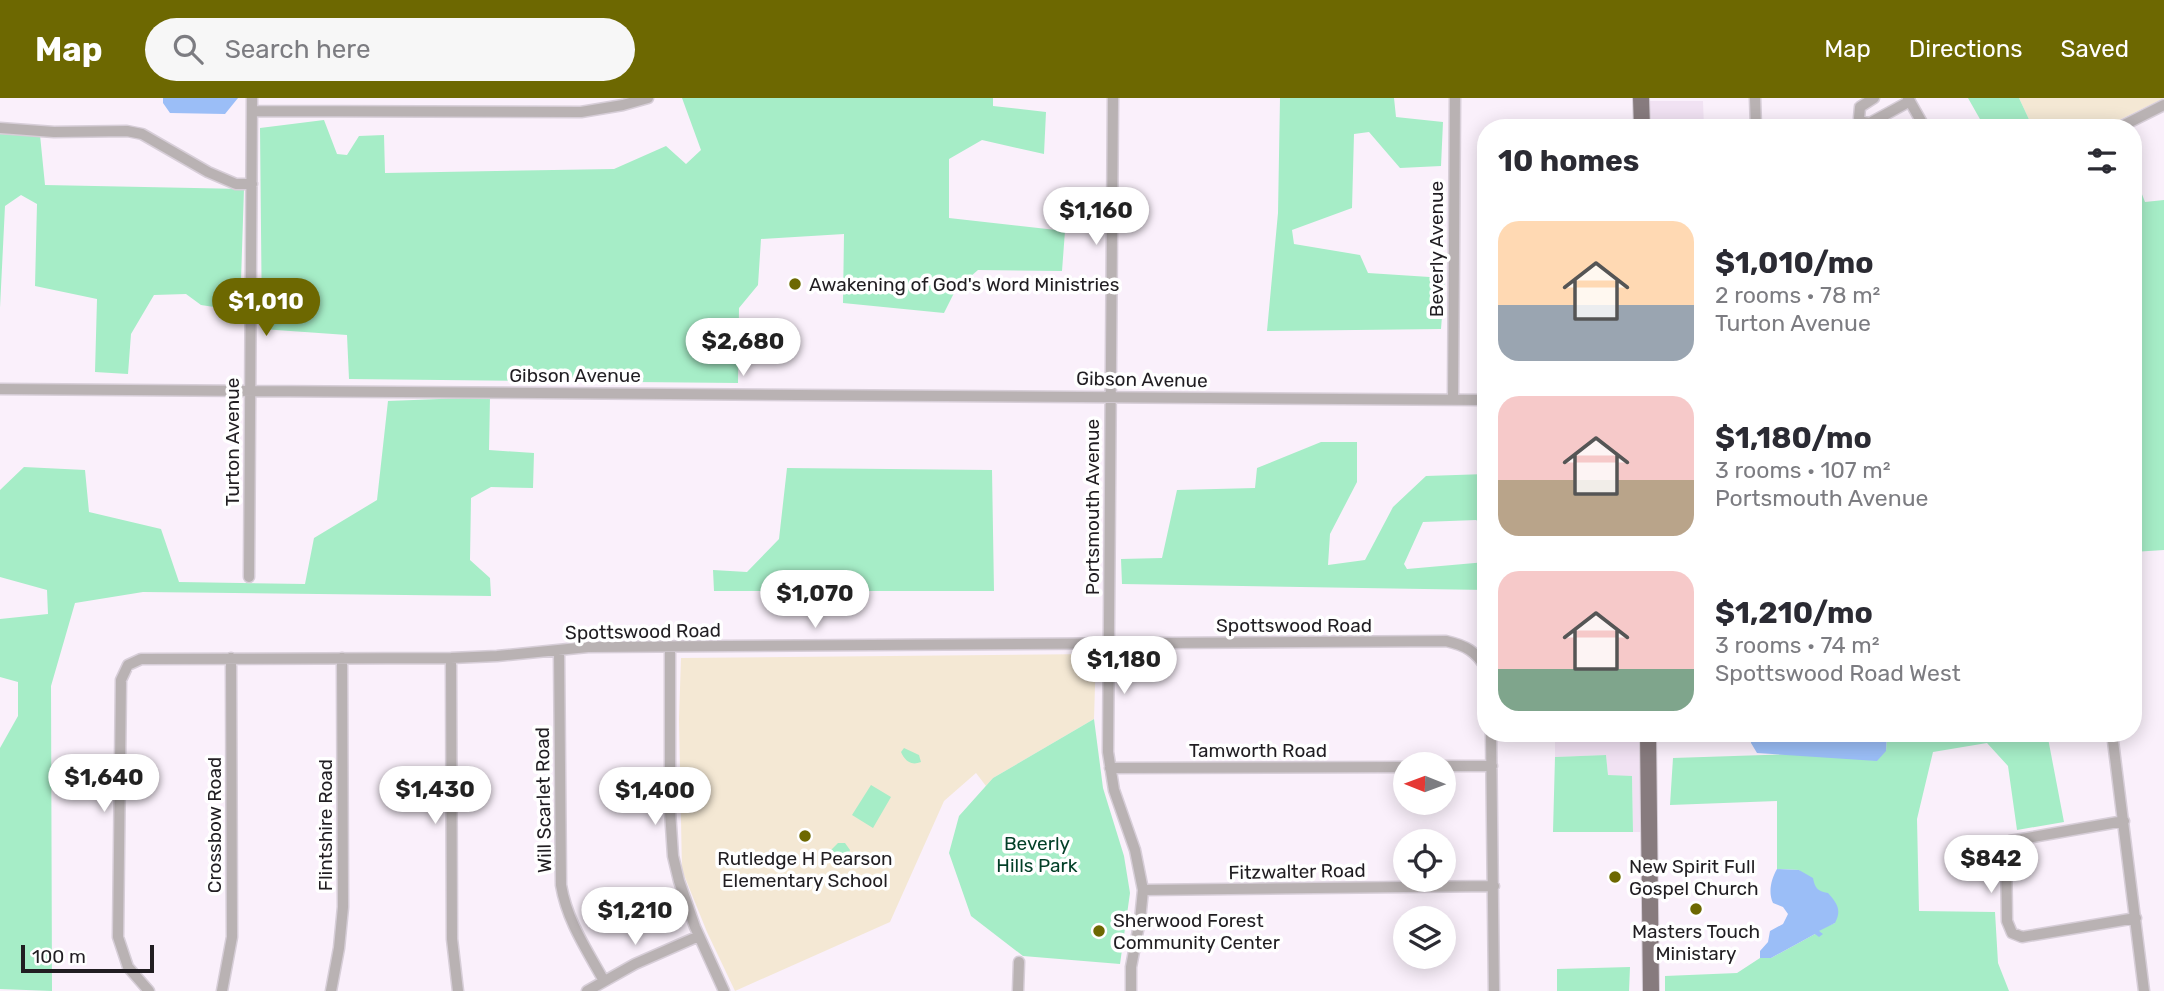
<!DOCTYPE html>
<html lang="en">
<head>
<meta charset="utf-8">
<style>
  :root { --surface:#fff; --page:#f7f7f7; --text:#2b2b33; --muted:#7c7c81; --accent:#6d6801 }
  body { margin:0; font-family:Rubik,sans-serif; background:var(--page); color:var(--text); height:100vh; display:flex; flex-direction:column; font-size:26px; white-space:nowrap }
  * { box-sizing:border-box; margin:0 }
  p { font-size:23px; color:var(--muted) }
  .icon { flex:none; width:38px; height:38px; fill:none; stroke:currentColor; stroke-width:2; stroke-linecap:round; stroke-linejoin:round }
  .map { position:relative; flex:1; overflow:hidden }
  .side { position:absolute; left:1477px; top:21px; width:665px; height:623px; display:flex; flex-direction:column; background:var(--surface); border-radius:28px; box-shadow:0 4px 18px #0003 }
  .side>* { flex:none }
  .needle { width:46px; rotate:271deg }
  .controls { position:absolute; left:1393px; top:654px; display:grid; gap:14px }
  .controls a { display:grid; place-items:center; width:63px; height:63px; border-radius:50%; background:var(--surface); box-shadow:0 4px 18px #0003; font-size:35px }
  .scale { position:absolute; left:21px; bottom:18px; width:133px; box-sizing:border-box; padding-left:7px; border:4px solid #211e22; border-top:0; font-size:19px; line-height:24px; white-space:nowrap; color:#211e22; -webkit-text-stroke:5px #fff; paint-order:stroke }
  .price { position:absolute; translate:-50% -60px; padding:0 16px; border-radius:24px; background:#fff; color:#222; font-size:23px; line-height:46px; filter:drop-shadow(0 2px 4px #0008) }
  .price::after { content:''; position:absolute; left:50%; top:42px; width:21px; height:16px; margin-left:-10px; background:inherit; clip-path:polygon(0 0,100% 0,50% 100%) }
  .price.current { background:var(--accent); color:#fff }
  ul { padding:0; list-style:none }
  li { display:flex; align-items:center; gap:21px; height:175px; padding:0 21px }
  li span { display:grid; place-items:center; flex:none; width:196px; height:140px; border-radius:21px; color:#555 }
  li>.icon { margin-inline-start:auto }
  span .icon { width:84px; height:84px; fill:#fffc; stroke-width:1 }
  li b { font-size:30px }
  h2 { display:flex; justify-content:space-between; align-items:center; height:84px; padding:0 21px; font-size:30px }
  header { display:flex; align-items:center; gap:42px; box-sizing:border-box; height:98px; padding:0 35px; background:var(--accent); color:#fff }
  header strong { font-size:33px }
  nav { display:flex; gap:38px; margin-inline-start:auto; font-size:24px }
  .search { width:490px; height:63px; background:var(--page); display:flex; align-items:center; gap:18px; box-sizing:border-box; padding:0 24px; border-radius:38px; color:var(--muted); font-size:26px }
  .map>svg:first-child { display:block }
  .built { fill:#f1e2f3 }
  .education { fill:#f4e8d4 }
  .green { fill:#a6edc7 }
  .water { fill:#9bbef7 }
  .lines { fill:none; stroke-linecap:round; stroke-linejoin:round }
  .minor-casing { stroke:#d7ced8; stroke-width:13 }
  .primary-casing { stroke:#d7ced8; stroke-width:18 }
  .minor { stroke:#b9b2b3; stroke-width:10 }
  .primary { stroke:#877b7e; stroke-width:16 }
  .poi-dot { fill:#6d6801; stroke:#fff; stroke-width:2.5 }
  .labels { text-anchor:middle; stroke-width:7; stroke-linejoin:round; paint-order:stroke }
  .street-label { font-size:19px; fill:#211e22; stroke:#fff }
  .poi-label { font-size:19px; fill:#211e22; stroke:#fff; text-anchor:start }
  .park-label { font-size:19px; fill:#023f27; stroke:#fff }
</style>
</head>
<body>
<header>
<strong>Map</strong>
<div class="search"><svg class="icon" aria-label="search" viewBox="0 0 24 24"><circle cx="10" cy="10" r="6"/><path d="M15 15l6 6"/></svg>Search here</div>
<nav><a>Map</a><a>Directions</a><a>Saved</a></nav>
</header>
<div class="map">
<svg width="2164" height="893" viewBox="0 0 2164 893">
  <rect width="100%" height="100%" fill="#faf0fb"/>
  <path class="built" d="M1650,3H1703L1704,30H1650Z
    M1555,635H1640L1641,734H1633L1632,678H1608L1606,657L1555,659Z"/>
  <path class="education" d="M2019,0H2164L2103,30H2033Z
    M1096,556L1094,621L993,680L986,688L976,675L944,703L890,824L735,893L707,834L682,772L679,621L681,560Z"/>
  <path class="green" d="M682,0H993V8L1046,14L1044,56L982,42L949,61V120L1065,133L1062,173L978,172L956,191L944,215L843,205L844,136L761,141L758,187L739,210L738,285L349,281L347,237L262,231L260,30L324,22L337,56L347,57L359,38L384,37L385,75L614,71L666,48L686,66L701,52Z
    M1280,0H1394L1396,19L1443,24L1441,68L1400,70L1369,34L1354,36L1352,110L1292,132L1294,146L1360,157L1368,175L1445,180L1441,231L1267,233L1278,115Z
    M1968,0H2019L2033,30H1985Z
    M0,36L40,37L45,87L244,91L240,213L201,207L186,196L154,197L131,236L128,276L95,274L97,201L35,188L37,106L21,97L5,108L0,210Z
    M2133,73L2145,104L2164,102V452L2133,454Z
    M490,299L489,352L534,355L533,390L491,389L471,400L470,462L490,480L491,498L143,494L75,505L51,588L52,893L0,891V650L18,618V584L0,579V521L48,516L47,492L0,479V392L24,369L85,372L89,414L161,431L179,484L305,486L314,440L377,402L388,303Z
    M1321,344H1357V384L1330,436L1328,467L1365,462L1393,409L1426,378L1486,376V429L1476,422L1423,424L1404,466L1407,471L1486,464V492L1122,486L1121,461L1162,460L1177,392L1255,390L1257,370Z
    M787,370L992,372L994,493H714L713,472L747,474L779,441Z
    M1094,621L1103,690L1124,758L1130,795L1120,866L1023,858L971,818L949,755L959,718L993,680Z
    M1887,635H2047L2064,724L2017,732L2008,668L1987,645L1933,654L1917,721L1919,813L1995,814L1998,865L2009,893H1665V878L1737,875L1760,860H1771L1815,836L1822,830L1835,825L1820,794L1799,772L1777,771V703L1670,707L1673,660L1886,653Z
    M904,650L919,657L921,664C911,668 905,663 901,654Z
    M1606,657L1608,677L1632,678L1633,734H1553L1555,659Z
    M871,687L891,699L873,730L852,717Z
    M838,745H845L850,752L848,758L840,765L837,766L829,754Z
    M1630,869L1629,893H1557V871Z"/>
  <path class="water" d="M163,0H238L225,16L170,15L163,5Z
    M1751,635H1887L1886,653L1877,663L1757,655L1751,645Z
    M1777,771L1799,772L1813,780C1815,790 1817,793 1828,795C1837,805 1842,812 1835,825L1819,833L1823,836L1819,839L1815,836L1771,860H1760V853L1768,844L1770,833L1783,826L1788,816L1783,809L1773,805C1768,795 1771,781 1777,771Z"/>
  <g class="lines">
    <g class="minor-casing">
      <path id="minor" d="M1113,0L1108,654L1114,692L1135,752L1143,792L1140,822L1131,869V893
        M1755,0L1756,30
        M1874,0L1860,9L1859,20L1863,24L1870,25L1910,3
        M1908,0L1925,30
        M252,13L581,14L623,7L648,0
        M0,30L54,34L127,33L142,36L208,74L236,86H252
        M2118,30L2164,7
        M0,291L1486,302
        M1453,302L1455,0
        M249,479L252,0
        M670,549V713L673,758L679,783L695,829L724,893
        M559,552L561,787C567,823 587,852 604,883
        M451,560L452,841L458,893
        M1491,635L1494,893
        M2112,635L2144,893
        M1444,668H1492
        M1110,670L1405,669
        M2124,723L2010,743L2006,750L2007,823L2012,835L2022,839L2136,820
        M1143,792L1494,788
        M149,893L128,869L118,839L121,582L128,567L141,561L451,560L497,558L588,549L1446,543C1464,547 1477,553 1486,571
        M222,893L232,839L231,560
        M331,893L339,850L343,809L342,560
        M587,893L635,866L699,838
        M1018,893L1019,864"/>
    </g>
    <g class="primary-casing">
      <path id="primary" d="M1641,0L1642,30
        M1648,635L1651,893"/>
    </g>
    <use href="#minor" class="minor"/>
    <use href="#primary" class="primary"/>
  </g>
  <g class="poi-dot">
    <circle cx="795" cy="186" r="7"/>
    <circle cx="805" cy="738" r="7"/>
    <circle cx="1615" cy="779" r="7"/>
    <circle cx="1696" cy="811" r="7"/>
    <circle cx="1099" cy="833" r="7"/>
  </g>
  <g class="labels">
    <g class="street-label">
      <text transform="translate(1436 151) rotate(-90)" y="7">Beverly Avenue</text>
      <text x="575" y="284">Gibson Avenue</text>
      <text transform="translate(1142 281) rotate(1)" y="7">Gibson Avenue</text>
      <text transform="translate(232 344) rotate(-90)" y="7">Turton Avenue</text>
      <text transform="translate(1092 409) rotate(-90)" y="7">Portsmouth Avenue</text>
      <text x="1294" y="534">Spottswood Road</text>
      <text transform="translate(643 533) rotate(-1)" y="7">Spottswood Road</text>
      <text x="1258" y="659">Tamworth Road</text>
      <text transform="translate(543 702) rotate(-91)" y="7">Will Scarlet Road</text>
      <text transform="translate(214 727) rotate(-90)" y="7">Crossbow Road</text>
      <text transform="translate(325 727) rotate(-90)" y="7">Flintshire Road</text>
      <text transform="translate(1297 773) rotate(-1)" y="7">Fitzwalter Road</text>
    </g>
    <g class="poi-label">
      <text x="809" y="193">Awakening of God's Word Ministries</text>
      <text x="805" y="767" text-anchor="middle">Rutledge H Pearson<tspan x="805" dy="22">Elementary School</tspan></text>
      <text x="1629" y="775">New Spirit Full<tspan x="1629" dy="22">Gospel Church</tspan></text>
      <text x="1113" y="829">Sherwood Forest<tspan x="1113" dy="22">Community Center</tspan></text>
      <text x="1696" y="840" text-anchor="middle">Masters Touch<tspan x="1696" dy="22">Ministary</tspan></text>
    </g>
    <g class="park-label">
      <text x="1037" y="752">Beverly<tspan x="1037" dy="22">Hills Park</tspan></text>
    </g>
  </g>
</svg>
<div class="controls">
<a><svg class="needle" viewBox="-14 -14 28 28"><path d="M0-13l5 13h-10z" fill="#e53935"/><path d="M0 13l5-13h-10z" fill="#7c7c81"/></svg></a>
<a><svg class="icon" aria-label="locate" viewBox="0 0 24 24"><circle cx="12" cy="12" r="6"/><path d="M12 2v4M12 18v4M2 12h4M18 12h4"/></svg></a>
<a><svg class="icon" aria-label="layers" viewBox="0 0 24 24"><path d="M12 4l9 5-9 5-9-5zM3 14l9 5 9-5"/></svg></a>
</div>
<div class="scale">100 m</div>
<b class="price" style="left:1096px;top:149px">$1,160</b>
<b class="price current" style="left:266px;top:240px">$1,010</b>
<b class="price" style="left:743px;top:280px">$2,680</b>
<b class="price" style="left:815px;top:532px">$1,070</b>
<b class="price" style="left:1124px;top:598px">$1,180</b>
<b class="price" style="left:104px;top:716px">$1,640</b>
<b class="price" style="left:435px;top:728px">$1,430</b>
<b class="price" style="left:655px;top:729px">$1,400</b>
<b class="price" style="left:1991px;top:797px">$842</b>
<b class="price" style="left:635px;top:849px">$1,210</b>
<section class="side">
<h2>10 homes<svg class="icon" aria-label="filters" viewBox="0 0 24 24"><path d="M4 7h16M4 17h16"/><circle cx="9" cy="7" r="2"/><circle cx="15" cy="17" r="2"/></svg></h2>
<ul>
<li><span style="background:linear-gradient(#ffd9b3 60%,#9aa5b1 0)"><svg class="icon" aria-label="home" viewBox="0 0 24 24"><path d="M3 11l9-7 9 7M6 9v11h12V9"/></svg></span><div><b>$1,010/mo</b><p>2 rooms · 78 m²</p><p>Turton Avenue</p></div></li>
<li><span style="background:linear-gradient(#f6c9c9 60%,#b9a48a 0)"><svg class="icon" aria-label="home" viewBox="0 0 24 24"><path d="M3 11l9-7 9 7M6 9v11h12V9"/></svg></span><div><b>$1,180/mo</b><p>3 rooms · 107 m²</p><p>Portsmouth Avenue</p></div></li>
<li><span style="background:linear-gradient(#f6c9c9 70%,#7fa58c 0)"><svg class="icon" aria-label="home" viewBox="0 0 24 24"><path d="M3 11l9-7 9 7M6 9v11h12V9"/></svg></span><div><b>$1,210/mo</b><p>3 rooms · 74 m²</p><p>Spottswood Road West</p></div></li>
</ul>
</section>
</div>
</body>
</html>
